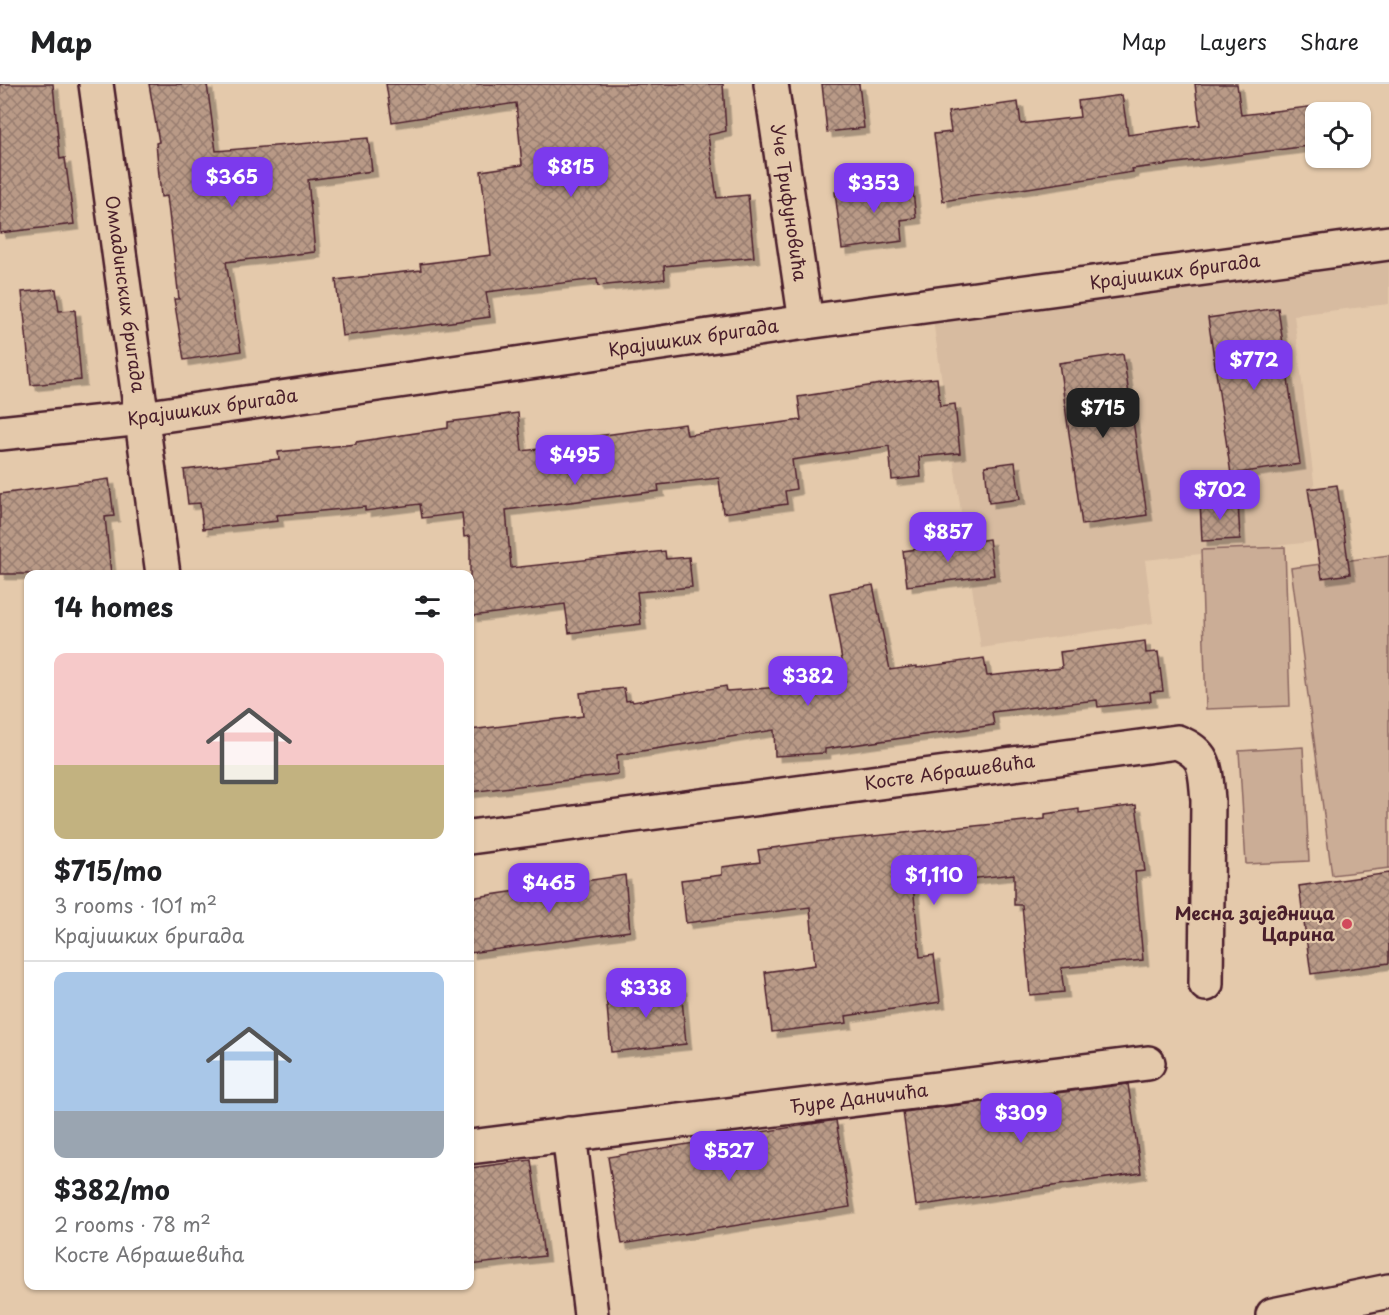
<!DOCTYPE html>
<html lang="en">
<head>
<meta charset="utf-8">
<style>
  :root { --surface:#fff; --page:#f2f2f2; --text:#202124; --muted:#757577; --line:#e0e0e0; --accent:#7c3aed }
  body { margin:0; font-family:"Playpen Sans",sans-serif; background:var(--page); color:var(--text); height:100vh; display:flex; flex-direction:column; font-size:22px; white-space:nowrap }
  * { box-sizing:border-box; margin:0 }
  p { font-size:20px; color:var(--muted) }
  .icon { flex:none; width:33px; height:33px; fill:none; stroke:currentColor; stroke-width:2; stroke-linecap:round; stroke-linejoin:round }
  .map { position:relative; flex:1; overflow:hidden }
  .side { position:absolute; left:24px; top:486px; width:450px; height:720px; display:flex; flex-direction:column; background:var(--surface); border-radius:12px; box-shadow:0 2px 4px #0004 }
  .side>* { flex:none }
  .tools { position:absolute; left:1305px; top:18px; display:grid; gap:12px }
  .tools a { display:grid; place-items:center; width:66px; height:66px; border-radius:12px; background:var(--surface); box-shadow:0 2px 4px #0004; font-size:30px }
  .price { position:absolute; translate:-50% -51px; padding:0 14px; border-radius:12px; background:var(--accent); color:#fff; font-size:20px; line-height:39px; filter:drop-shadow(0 2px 3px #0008) }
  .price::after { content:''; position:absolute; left:50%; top:36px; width:18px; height:14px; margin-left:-9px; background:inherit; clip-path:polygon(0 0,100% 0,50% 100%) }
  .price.selected { background:#222; color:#fff }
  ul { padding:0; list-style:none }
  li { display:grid; align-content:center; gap:12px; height:318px; padding:0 30px }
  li+li { border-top:2px solid var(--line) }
  li span { display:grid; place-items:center; height:186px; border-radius:12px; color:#555 }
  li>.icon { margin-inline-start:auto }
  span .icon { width:108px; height:108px; fill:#fffc; stroke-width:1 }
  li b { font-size:26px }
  h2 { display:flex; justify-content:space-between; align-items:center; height:72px; padding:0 30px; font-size:26px }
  header { display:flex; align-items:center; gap:36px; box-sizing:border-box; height:84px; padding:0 30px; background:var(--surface); border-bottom:2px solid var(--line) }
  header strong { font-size:28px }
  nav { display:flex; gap:33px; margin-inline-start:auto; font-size:21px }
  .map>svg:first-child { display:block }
  .built { fill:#d7bba0 }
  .garden { fill:#cbad96; stroke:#8a6660; stroke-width:1.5 }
  .building { fill:url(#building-cross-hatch); stroke:#4a1f2b; stroke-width:1.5; filter:url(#shadow) }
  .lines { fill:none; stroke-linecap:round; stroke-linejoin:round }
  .minor-casing { stroke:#4a1f2b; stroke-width:38 }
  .minor { stroke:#e4c9ab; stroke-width:33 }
  .poi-dot { fill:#d1495b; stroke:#e4c9ab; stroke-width:2 }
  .labels { text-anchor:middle; stroke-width:4.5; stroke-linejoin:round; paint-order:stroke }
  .street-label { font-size:18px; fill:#4a1f2b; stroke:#e4c9ab }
  .poi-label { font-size:18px; font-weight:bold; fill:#4a1f2b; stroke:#e4c9ab; text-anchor:end }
</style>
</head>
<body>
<header>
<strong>Map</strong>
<nav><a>Map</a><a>Layers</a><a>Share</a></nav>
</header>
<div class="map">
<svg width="1389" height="1231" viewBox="0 0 1389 1231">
  <defs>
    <pattern id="building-cross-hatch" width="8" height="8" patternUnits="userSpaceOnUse" patternTransform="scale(1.5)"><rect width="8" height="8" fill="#b99a87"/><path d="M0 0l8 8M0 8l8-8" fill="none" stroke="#987d6f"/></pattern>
    <filter id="shadow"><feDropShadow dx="5.5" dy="5.5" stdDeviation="0" flood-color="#0004"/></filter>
  </defs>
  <rect width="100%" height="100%" fill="#e4c9ab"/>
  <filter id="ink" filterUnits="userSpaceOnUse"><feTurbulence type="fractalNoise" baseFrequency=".0167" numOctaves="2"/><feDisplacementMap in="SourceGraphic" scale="12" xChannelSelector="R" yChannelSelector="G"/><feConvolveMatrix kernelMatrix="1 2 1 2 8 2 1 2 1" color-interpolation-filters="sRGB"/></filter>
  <g filter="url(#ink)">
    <path class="built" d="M1389,166V220L1294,231L1321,457L1145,476L1153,539L981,564L932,229Z"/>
    <path class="garden" d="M1285,463L1290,622L1206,625L1201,466Z
      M1389,471V784L1332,791L1291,484Z
      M1303,663L1309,777L1246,780L1239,667Z"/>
    <path class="building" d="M0,0H53L60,75L65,74L74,140L0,149Z
      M149,0H207L216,67L368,54L372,87L308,96L315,168L226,178L241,267L184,276L174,215H179L167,112L161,113L156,59L159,58Z
      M386,0H723L726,47L708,51L717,114L748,111L754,173L664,182L665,195L598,202L597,195L486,208L490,233L342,252L336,196L421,186L420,180L491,171L481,87L522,81L516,19L392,38Z
      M822,0H859L864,44L827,48Z
      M1195,0H1237L1241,31L1316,22V61L1132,85L1133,88L943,117L934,50L951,48L948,28L1018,18L1021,40L1080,33L1078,17L1122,11L1128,51L1200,41Z
      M912,98L916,134L901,136L903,157L842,165L835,108Z
      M56,205L59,227L75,226L81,296L31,301L22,208Z
      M1278,224L1300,380L1231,390L1208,234Z
      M1123,270L1147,431L1082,441L1059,279Z
      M937,294L940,322L955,320L960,369L919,373L921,393L892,396L889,362L792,376L796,405L785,407L787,420L723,429L719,394L658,401L659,407L506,426L511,484L665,467L666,475L689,473L692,503L637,508L641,540L569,549L565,520L472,532L470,513V452L464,453L462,429L422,434L420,420L365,427V423L277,431L278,437L203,445L200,419L188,420L184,386L279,375L278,368L356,360V358L448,344V338L518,329L522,367L590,359V353L685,340L687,351L801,336L798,313L887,299Z
      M1015,378L1020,415L989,419L985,382Z
      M109,395L114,432L105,433L111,490H0V410Z
      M1337,401L1350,490L1322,494L1308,405Z
      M1238,417L1240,455L1202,457L1200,418Z
      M989,455L994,491L907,502L903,467Z
      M873,501L890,586L917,582V584L984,574L987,592L1062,584L1060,568L1145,557L1146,569L1158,568L1163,607L1150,608L1151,617L1098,623L1097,616L992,628L994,641L825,665V669L775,672L774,646L617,671L618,690L470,708V646L583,632L580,609L624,604L626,617L632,616L633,618L726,602L727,607L846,598L830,509Z
      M1136,721L1145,787L1135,788L1143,876L1061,884L1064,908L1030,911L1022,821H1014V790L913,801L920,873L934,871L940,918L846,932L847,939L772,948L765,888L815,881L810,823L686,839L681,796L722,791V783L760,778L758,766L823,757L1045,735V730L1079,725V729Z
      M1389,789V879L1311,890L1299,802Z
      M625,791L630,847L470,869V814Z
      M681,903L686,960L611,968L606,910Z
      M1128,1000L1141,1089L916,1122L903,1028Z
      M836,1036L850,1123L622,1160L608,1073Z
      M531,1076L544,1172L470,1181V1084Z"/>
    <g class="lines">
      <g class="minor-casing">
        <g id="minor">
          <path id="s1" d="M96,0L163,490"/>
          <path id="s2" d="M771,0L806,238"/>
          <path id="s3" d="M0,349L142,334L806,238L1389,159"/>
          <path id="s4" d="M470,753L1177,658C1208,670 1205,686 1208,716L1206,900"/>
          <path d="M569,1050L591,1231"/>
          <path id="s5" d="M470,1063L1148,979"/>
          <path d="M1273,1231L1389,1207"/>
        </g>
      </g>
      <use href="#minor" class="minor"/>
    </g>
  </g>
  <circle class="poi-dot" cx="1347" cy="840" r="6"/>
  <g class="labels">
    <g class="street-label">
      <text dy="6" stroke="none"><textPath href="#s2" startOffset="120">Уче Трифуновића</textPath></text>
      <text dy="6" stroke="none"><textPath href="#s3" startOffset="1186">Крајишких бригада</textPath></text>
      <text dy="6" stroke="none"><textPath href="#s1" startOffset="212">Омладинских бригада</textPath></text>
      <text dy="6" stroke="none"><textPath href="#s3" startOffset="700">Крајишких бригада</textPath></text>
      <text dy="6" stroke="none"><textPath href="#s3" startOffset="214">Крајишких бригада</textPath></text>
      <text dy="6" stroke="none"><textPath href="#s4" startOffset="484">Косте Абрашевића</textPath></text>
      <text dy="6" stroke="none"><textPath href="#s5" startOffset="392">Ђуре Даничића</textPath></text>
    </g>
    <g class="poi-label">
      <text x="1335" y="836">Месна заједница<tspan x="1335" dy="21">Царина</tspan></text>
    </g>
  </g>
</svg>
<div class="tools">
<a><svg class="icon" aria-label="locate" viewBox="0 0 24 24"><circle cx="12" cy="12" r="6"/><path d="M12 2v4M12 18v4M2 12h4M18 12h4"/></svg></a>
</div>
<b class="price" style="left:571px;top:114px">$815</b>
<b class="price" style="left:232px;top:124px">$365</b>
<b class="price" style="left:874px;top:130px">$353</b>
<b class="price" style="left:1254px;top:307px">$772</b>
<b class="price selected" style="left:1103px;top:355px">$715</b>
<b class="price" style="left:575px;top:402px">$495</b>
<b class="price" style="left:1220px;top:437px">$702</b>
<b class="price" style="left:948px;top:479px">$857</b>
<b class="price" style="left:808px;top:623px">$382</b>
<b class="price" style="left:934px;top:822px">$1,110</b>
<b class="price" style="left:549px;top:830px">$465</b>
<b class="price" style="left:646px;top:935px">$338</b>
<b class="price" style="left:1021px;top:1060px">$309</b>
<b class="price" style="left:729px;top:1098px">$527</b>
<section class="side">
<h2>14 homes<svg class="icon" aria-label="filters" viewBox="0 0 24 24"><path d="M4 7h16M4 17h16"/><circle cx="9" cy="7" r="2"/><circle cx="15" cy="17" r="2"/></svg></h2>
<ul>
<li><span style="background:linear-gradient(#f6c9c9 60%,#c2b280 0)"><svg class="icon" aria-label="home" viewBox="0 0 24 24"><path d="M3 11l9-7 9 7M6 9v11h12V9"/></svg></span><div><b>$715/mo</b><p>3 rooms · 101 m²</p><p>Крајишких бригада</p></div></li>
<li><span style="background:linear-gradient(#a9c7e8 75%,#9aa5b1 0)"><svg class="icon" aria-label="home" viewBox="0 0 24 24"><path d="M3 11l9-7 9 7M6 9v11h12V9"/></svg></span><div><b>$382/mo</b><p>2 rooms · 78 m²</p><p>Косте Абрашевића</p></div></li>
</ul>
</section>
</div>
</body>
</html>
